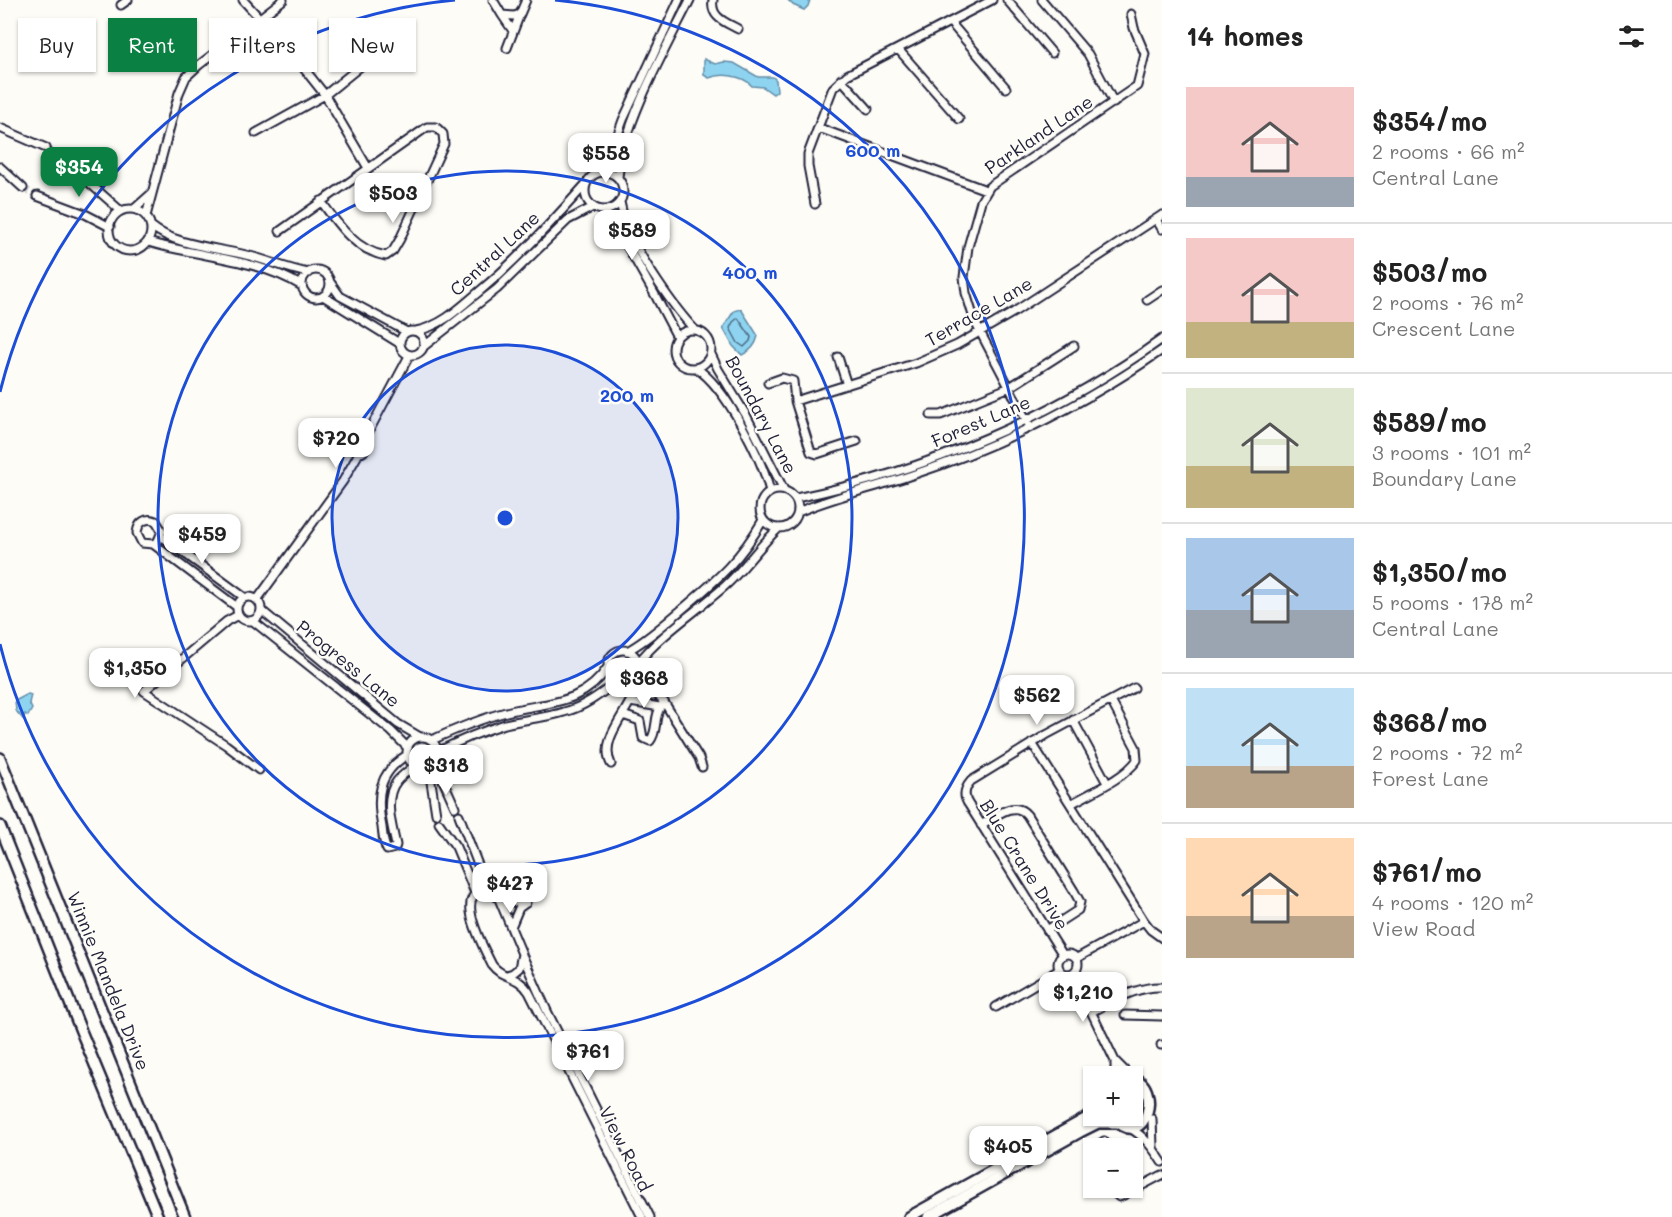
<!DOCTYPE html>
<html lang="en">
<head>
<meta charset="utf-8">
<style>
  :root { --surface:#fff; --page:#f2f2f2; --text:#222; --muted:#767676; --line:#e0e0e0; --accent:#0b8043 }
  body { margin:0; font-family:Mali,sans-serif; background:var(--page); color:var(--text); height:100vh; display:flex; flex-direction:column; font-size:22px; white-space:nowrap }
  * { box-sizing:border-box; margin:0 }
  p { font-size:20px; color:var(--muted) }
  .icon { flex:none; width:33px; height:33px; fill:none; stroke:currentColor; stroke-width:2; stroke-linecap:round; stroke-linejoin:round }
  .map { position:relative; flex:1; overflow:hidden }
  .sheet { display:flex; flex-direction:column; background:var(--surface); width:510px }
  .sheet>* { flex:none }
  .guide { position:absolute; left:18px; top:18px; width:570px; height:54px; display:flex; gap:12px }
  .fabs { position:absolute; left:1083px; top:1066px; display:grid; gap:12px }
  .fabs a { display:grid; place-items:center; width:60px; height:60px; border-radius:0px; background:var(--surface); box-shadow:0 2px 4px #0004; font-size:30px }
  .price { position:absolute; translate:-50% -51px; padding:0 14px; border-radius:12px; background:#fff; color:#222; font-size:20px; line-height:39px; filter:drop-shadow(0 2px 3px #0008) }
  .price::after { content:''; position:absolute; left:50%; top:36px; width:18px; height:14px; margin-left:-9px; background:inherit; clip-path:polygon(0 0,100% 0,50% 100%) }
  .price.current { background:var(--accent); color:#fff }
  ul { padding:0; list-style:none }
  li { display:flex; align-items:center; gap:18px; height:150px; padding:0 24px }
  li+li { border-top:2px solid var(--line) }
  li span { display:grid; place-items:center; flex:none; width:168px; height:120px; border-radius:0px; color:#555 }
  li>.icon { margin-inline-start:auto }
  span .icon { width:72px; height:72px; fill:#fffc; stroke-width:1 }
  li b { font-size:26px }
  h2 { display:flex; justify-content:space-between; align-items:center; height:72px; padding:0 24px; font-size:26px }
  .chip { padding:0 21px; border-radius:0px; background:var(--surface); box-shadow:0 2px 4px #0004; font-size:21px; line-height:54px }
  .chip.current { background:var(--accent); color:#fff }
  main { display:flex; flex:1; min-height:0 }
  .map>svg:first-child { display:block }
  .water { fill:#8ed4f0; stroke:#638da8; stroke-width:1.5 }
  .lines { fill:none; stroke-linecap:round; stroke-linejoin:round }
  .shore { stroke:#4d6983; stroke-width:1.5 }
  .street-tunnel { stroke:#d1d0d1; stroke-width:7; stroke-dasharray:7 3.5; stroke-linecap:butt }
  .street-casing { stroke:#22223b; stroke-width:11 }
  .secondary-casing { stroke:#22223b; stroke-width:14 }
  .street { stroke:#fdfcf7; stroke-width:7 }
  .secondary { stroke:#fdfcf7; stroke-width:9 }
  .ring { fill:none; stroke:#1d4ed8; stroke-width:3 }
  .labels { text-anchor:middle; stroke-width:5; stroke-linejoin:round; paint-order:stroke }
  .street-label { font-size:18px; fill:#22223b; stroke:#fdfcf7 }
  .centre { fill:#1d4ed8; stroke:#fdfcf7; stroke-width:3 }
  .ring-label { font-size:18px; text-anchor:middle; font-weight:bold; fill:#1d4ed8; stroke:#fdfcf7; stroke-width:5; stroke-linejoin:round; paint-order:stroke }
</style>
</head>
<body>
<main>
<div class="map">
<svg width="1162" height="1217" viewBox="0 0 1162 1217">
  <rect width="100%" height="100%" fill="#fdfcf7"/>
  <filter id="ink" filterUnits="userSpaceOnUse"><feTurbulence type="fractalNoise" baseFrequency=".0167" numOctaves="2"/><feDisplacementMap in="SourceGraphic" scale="12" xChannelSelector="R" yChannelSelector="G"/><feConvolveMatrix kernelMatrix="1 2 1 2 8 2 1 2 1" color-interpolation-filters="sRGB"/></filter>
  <g filter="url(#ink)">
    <path class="water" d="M788,0H810L808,6L804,10L793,5Z
      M704,59L715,64L724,62L734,63L758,77H773L776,80L777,91L773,94L763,87L752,86C743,75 721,73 709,78L704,75Z
      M741,309L758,336C756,345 751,351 742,355L733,346L723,328L734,311Z
      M28,694L31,695L29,703L32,709L28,716L25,714L23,719L16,711L15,701Z"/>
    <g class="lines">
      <path class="shore" d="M738,318L751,337L750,341L744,347L738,343L730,328L733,322Z"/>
      <path class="street-tunnel" d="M46,148L60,157
        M23,188L37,196"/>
      <g class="street-casing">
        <path id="street" d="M243,0L294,56L325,95L368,168
          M493,0L502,15L514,16L520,14L526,0
          M713,0C710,17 725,22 738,29
          M1007,0L1052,53
          M1042,0L1088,54L1114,103
          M121,5L128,0
          M502,15L513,31
          M950,22L1006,88
          M507,48L520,14
          M898,49L959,119
          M841,79L868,109
          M0,128L46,148
          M819,128L986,190
          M256,133L325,95L383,48
          M60,157L121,211
          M0,167L23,188
          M585 191a19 19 0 1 1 38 0a19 19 0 1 1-38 0Z
          M597,173L609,159L623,120L679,0
          M618,177C624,122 665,50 690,0
          M37,196L85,214L110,227
          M620,202C622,211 624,221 628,229C639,257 674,308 695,330
          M815,204L808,166V154L833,88L847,75L992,0
          M134,209L152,193
          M109 230a21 21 0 1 1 42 0a21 21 0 1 1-42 0Z
          M604,211L616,226L655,295L677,337
          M146,216L179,93L186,77L199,65L283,0
          M1156,219L1162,229
          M151,226C175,246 220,248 250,256C269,261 288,269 308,273
          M280,231L427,127H436L443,134L444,144L400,239L393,251L386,256C356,251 338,225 321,201
          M148,242C199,257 256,258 302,286
          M302 284a14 14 0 1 1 28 0a14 14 0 1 1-28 0Z
          M330,282L340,296L407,332
          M323,296L399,343
          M1147,300L1162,290
          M673 349a19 19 0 1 1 38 0a19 19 0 1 1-38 0Z
          M400 343a12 12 0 1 1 24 0a12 12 0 1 1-24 0Z
          M416,331C442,326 461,307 481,290C519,258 552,222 585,185
          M423,347L497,289L568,220L593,207
          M711,354L718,369L746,415L784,490
          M838,357L847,385
          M696,368C726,387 761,457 770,491
          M768,383L782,378L793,381L795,401L811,452L817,454L857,441
          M795,401L916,363L957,345L1014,312L1162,215
          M931,415H941L1010,387L1074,346
          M1030,427L975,322L966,293L964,277L968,247L981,201L990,186L1137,86L1145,54L1134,28L1131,14
          M355 448a5 5 0 1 1 10 0a5 5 0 1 1-10 0Z
          M362,444L409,356
          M760 509a19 19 0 1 1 38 0a19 19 0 1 1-38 0Z
          M796,498C927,471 1054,417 1162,339
          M798,512C835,496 874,488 912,475C1001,446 1085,404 1162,350
          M161,536L244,597
          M153,544L158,541L162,531L156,521C146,517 138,522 137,533L142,543L153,544L237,607
          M237 609a12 12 0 1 1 24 0a12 12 0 1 1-24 0Z
          M257,600L343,481L359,453
          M261,610L398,724L420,737
          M238,615L227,621L144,691L226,745L259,770
          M253,621L391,731L408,748
          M608 665a15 15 0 1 1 30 0a15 15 0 1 1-30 0Z
          M627,651C646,641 662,626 679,612C715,581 739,562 763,520
          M637,664C662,633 696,612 725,586C745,568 759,546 779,528
          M636,672L664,702L699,758L702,767
          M630,702L660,707
          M623,715L640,721L643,738L650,741C659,730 652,716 664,702
          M1073,720L1107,783
          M407 752a15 15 0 1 1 30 0a15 15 0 1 1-30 0Z
          M432,740C456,729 480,719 506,712C545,702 583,706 608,667
          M1032,743L1144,921L1151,930L1162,938
          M437,752C459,741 482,731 505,724C524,719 545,718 564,712C585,707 602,693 619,680
          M407,755C378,773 376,796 382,827C383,835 383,843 387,850L395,848L396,845C392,826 383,798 397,781C402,775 410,770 415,765
          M434,760L455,807
          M611,764C599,740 626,715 634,693L629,679
          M425,766L431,782L436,814
          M1071,804C1090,793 1125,778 1137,760L1136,748L1111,701
          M459,815L483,878L489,890
          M439,823L456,847L475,893
          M981,825C995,817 1014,799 1027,815L1074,891L1080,902L1078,910L1047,930
          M499,899L510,902L526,903
          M511,927L519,908L526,903
          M1058 964a10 10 0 1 1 20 0a10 10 0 1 1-20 0Z
          M1063,955L969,805C963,797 964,789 971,781L1046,735L1134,688
          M523,957L547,1011L650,1217
          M1077,958L1144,921
          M1073,974L1115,1061L1131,1077
          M507,975L513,973L519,968L522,954L499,899L489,890C450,889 484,948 492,965C502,979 517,974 529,992L642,1217
          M996,1007L1059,970
          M1091,1012C1114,1001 1136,986 1162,987
          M1125,1015L1162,1016
          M1161,1045H1162
          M1115,1077V1061
          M1152,1119L1153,1147
          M1130,1128C1145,1137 1153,1148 1162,1162
          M1094,1167C1086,1155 1094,1148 1104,1141
          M1109,1188L1119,1197L1122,1196L1162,1175"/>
      </g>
      <g class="secondary-casing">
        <path id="secondary" d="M0,758L185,1217
          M0,826L81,1031L158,1217
          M1114,1119C1148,1153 1162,1082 1132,1079
          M909,1217L1094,1114
          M928,1217L1080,1132L1098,1123H1117"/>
      </g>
      <use href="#street" class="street"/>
      <use href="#secondary" class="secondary"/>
    </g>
  </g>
  <circle cx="505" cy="518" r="173" fill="#1d4ed8" fill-opacity=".12"/>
  <g class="ring">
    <circle cx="505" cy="518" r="173"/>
    <circle cx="505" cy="518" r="347"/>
    <path d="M0 392A520 520 0 0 1 455 0M555 0A520 520 0 1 1 0 644"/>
  </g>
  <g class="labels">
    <g class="street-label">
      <text transform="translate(1039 135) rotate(-34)" y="6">Parkland Lane</text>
      <text transform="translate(495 254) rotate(-43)" y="6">Central Lane</text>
      <text transform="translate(979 312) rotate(-30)" y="6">Terrace Lane</text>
      <text transform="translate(761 415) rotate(62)" y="6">Boundary Lane</text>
      <text transform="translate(981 422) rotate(-23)" y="6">Forest Lane</text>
      <text transform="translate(348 664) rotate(39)" y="6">Progress Lane</text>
      <text transform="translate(1024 865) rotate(58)" y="6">Blue Crane Drive</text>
      <text transform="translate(108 981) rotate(68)" y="6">Winnie Mandela Drive</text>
      <text transform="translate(625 1149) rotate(63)" y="6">View Road</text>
    </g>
  </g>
  <circle cx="505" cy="518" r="9" class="centre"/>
  <g class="ring-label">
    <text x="873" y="157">600 m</text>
    <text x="750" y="279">400 m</text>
    <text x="627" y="402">200 m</text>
  </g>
</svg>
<div class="fabs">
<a>+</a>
<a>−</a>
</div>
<b class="price" style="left:606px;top:184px">$558</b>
<b class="price current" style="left:79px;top:198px">$354</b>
<b class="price" style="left:393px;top:224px">$503</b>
<b class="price" style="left:632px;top:261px">$589</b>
<b class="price" style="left:336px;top:469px">$720</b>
<b class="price" style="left:202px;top:565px">$459</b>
<b class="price" style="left:135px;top:699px">$1,350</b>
<b class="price" style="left:644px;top:709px">$368</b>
<b class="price" style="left:1037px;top:726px">$562</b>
<b class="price" style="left:446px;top:796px">$318</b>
<b class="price" style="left:510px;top:914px">$427</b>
<b class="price" style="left:1083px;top:1023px">$1,210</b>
<b class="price" style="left:588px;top:1082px">$761</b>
<b class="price" style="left:1008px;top:1177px">$405</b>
<div class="guide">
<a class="chip">Buy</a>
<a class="chip current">Rent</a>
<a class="chip">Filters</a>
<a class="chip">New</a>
</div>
</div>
<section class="sheet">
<h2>14 homes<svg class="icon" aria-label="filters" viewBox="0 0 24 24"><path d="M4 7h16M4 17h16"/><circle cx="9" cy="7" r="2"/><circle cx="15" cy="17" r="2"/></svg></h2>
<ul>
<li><span style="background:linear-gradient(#f6c9c9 75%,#9aa5b1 0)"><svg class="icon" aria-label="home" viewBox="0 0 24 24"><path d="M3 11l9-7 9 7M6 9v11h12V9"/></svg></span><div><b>$354/mo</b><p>2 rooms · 66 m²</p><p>Central Lane</p></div></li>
<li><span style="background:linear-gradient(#f6c9c9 70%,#c2b280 0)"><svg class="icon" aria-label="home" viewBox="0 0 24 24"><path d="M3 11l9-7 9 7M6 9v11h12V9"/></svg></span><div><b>$503/mo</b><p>2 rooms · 76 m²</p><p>Crescent Lane</p></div></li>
<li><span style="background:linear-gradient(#dfe7d0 65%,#c2b280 0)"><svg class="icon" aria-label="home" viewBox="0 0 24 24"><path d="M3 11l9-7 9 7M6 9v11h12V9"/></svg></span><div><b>$589/mo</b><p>3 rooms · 101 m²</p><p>Boundary Lane</p></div></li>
<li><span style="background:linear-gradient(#a9c7e8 60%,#9aa5b1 0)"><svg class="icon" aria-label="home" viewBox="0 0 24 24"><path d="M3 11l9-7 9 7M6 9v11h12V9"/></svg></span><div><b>$1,350/mo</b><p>5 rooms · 178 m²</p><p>Central Lane</p></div></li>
<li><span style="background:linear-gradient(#bfe0f5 65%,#b9a48a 0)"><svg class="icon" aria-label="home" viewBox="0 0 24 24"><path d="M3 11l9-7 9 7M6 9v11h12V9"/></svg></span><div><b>$368/mo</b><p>2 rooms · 72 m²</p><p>Forest Lane</p></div></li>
<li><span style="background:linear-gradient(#ffd9b3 65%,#b9a48a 0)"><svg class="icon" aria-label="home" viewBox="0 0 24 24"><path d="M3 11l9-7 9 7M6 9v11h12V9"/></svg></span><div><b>$761/mo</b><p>4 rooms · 120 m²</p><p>View Road</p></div></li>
</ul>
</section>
</main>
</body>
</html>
